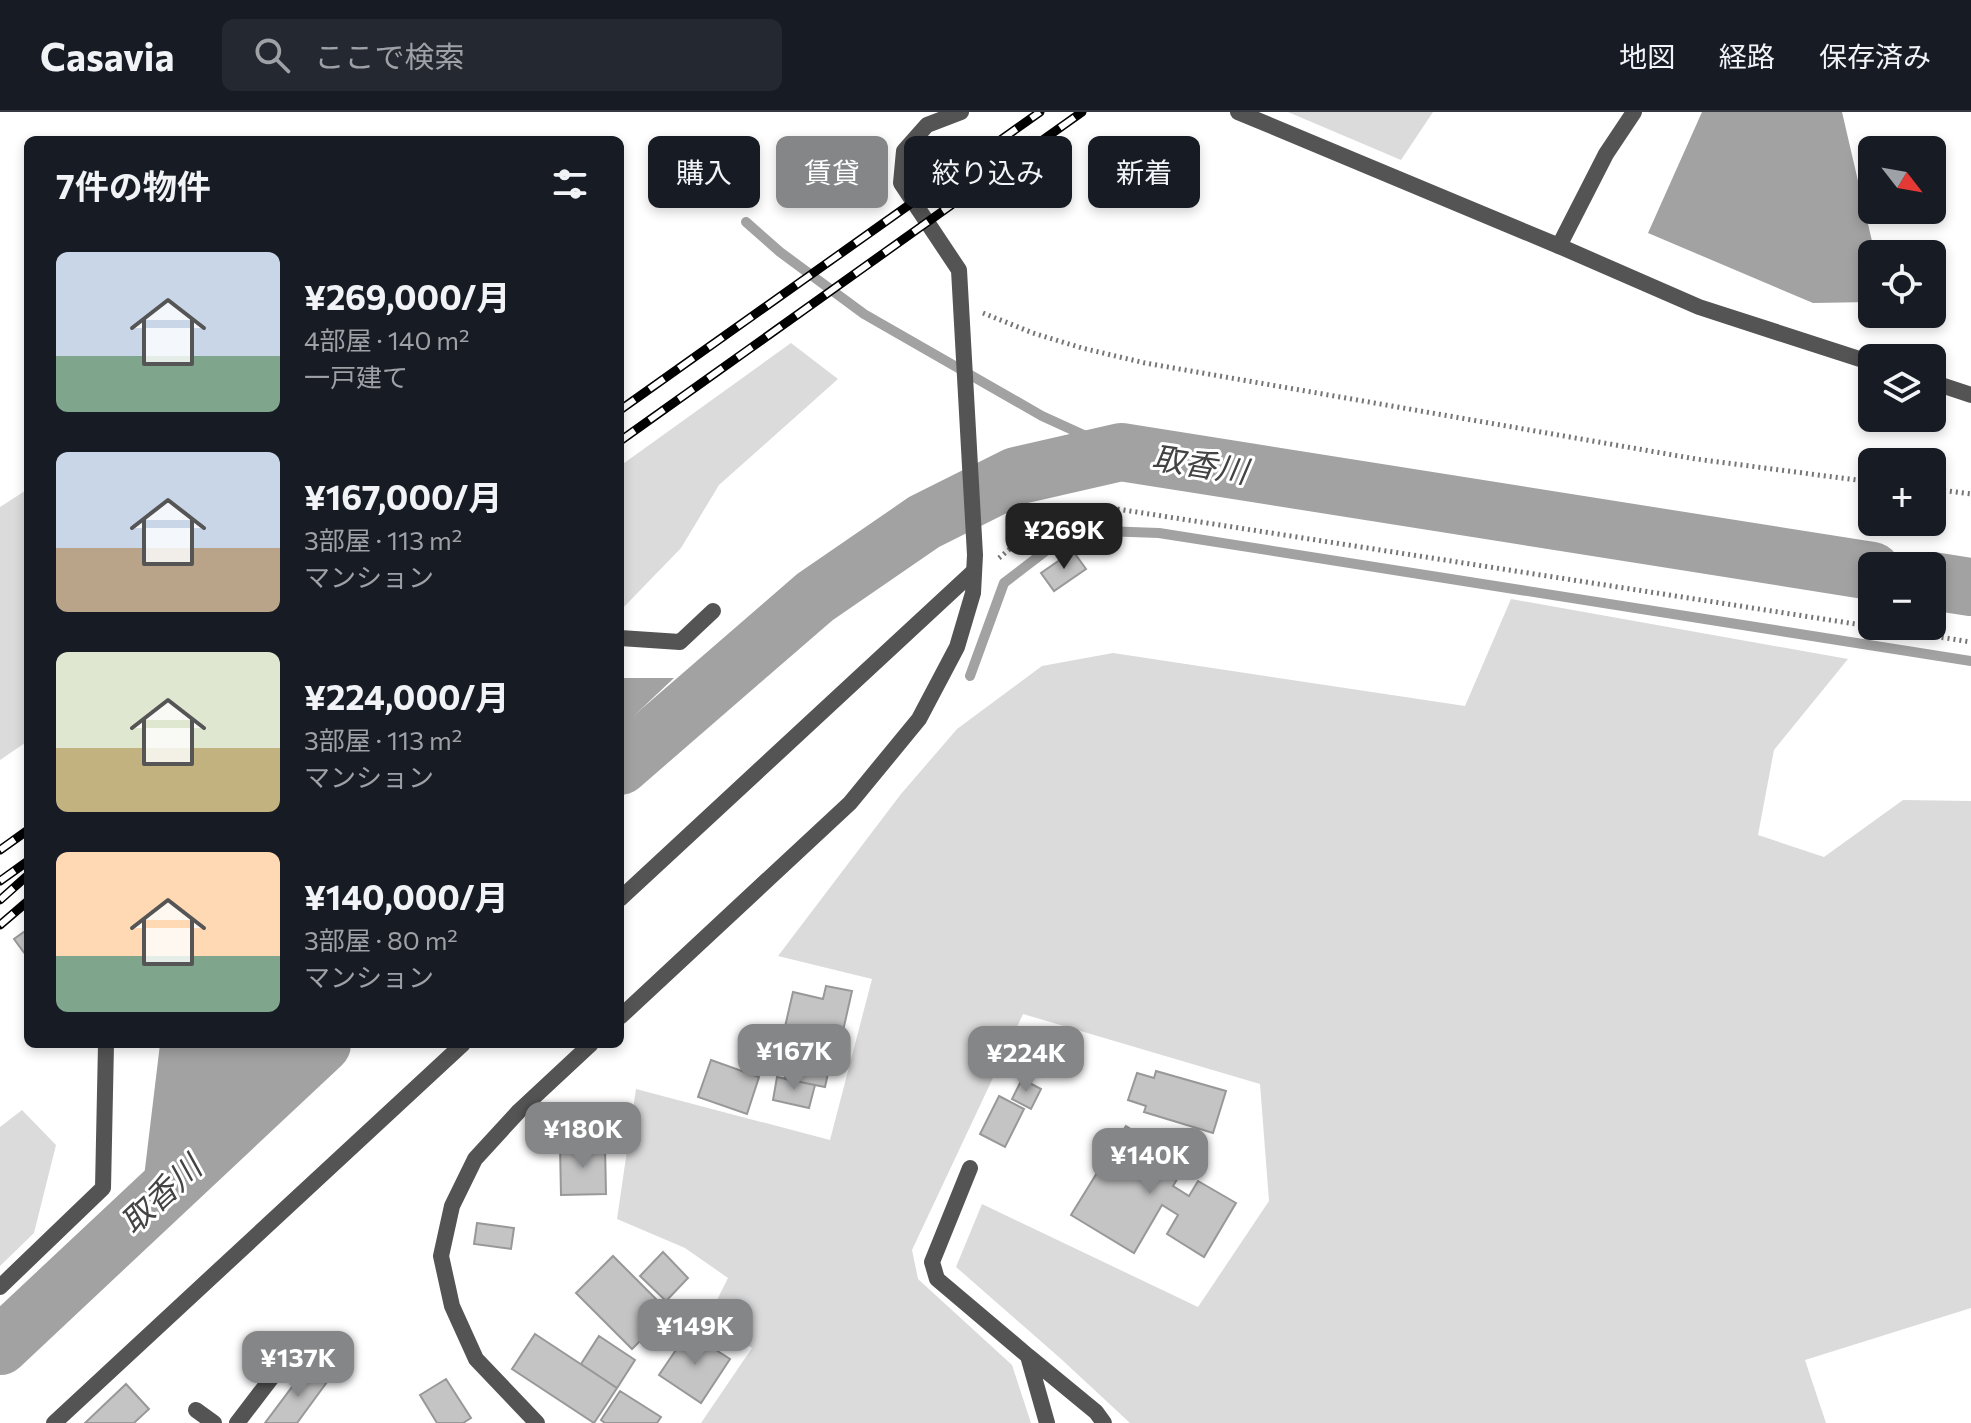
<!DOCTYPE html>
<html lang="ja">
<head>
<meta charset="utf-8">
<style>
  :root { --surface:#171b24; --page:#242831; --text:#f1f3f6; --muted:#9ea1a6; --line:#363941; --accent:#858687 }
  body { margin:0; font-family:Commissioner,"Noto Sans JP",sans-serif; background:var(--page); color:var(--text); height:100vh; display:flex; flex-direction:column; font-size:30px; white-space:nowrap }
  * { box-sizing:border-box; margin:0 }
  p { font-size:26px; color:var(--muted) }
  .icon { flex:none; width:44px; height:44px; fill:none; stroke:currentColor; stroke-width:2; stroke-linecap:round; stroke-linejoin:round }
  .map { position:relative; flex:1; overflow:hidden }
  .details { position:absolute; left:24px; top:24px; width:600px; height:912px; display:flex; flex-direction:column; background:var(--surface); border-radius:12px; box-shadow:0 4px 12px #0003 }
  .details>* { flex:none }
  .hud { position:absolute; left:648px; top:24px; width:760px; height:72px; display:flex; gap:16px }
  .needle { width:52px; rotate:121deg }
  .tools { position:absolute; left:1858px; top:24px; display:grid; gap:16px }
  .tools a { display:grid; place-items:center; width:88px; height:88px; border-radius:12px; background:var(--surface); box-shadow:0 4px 12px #0003; font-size:40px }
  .price { position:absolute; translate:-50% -68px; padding:0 18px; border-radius:16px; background:var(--accent); color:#fff; font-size:26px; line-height:52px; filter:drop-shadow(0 2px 4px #0008) }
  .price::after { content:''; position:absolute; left:50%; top:48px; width:24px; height:18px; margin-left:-12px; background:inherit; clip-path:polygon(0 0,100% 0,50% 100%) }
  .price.current { background:#222; color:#fff }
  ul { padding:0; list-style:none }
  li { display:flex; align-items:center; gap:24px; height:200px; padding:0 32px }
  li span { display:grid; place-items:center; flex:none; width:224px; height:160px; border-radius:12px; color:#555 }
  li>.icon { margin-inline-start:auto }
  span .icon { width:96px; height:96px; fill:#fffc; stroke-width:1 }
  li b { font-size:34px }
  h2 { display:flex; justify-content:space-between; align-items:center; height:96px; padding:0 32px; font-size:34px }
  .pill { padding:0 28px; border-radius:12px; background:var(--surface); box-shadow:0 4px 12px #0003; font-size:28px; line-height:72px }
  .pill.current { background:var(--accent); color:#fff }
  header { display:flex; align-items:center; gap:48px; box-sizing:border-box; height:112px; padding:0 40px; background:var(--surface); border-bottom:2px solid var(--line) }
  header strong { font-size:38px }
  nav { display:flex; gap:44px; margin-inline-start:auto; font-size:28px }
  .search { width:560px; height:72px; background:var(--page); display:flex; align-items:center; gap:20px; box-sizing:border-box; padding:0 28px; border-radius:12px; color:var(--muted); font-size:30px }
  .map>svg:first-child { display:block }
  .green { fill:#dbdbdb }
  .water { fill:#a2a2a2 }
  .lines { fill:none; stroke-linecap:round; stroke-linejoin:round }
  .stream { stroke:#a2a2a2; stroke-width:10 }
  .river { stroke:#a2a2a2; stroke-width:58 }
  .building { fill:#c4c4c4; stroke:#989898; stroke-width:2 }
  .path { stroke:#767676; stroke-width:5; stroke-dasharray:2 4; stroke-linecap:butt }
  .service { stroke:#545454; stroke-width:16 }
  .minor { stroke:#545454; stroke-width:16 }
  .rail-casing { stroke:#000; stroke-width:9 }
  .rail { stroke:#fff; stroke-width:6; stroke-dasharray:18; stroke-linecap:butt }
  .labels { text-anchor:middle; stroke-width:6; stroke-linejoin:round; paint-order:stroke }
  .water-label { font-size:32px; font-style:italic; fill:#434343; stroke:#fff }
</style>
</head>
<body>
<header>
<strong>Casavia</strong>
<div class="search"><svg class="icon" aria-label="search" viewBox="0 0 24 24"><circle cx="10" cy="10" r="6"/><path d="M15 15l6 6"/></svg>ここで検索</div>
<nav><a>地図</a><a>経路</a><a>保存済み</a></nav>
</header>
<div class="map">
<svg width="1971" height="1311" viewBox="0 0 1971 1311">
  <rect width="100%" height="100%" fill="#fff"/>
  <path class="green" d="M1288,0H1433L1401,48Z
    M791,231L838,267L719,373L681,436L620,499V354Z
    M28,377V629L0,648V395Z
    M1511,487L1848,547L1774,638L1758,723L1824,745L1903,688L1971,689V1196L1805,1248L1826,1311H1130L1060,1246L956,1155L982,1092L1198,1195L1269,1089L1260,972L1023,902L912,1138L918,1167L1012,1253L1031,1311H701L752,1236L707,1208L728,1166L685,1136L617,1107L636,977L830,1028L872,867L778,844L901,682L957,617L1042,554L1113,541L1465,594Z
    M22,998L56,1033L34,1121L0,1154V1015Z"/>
  <path class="water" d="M1702,0H1842L1875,142H1872V190L1813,191L1648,121Z
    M620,566H674L620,617Z
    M160,932H286L144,1065Z"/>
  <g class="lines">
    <path class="stream" d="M746,110L780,140L864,202L1042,304L1121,340
      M970,564L1004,471L1060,428L1103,419L1159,421L1971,549"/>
    <path class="river" d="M1932,469L1971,475
      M620,654L815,485L924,410L1016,364L1121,340L1872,459
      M0,1234L322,932"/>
  </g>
  <path class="building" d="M1073,439L1086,457L1054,479L1041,461Z
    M28,817V846L14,827Z
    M826,874L852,879L838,941L833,939L825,975L785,967L792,934L781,932L793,880L823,887Z
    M711,948L759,965L747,1002L698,985Z
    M1156,959L1226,979L1213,1021L1144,1000L1146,994L1128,988L1137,961L1154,966Z
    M777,965L815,973L809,996L773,988Z
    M1022,967L1041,977L1031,997L1012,987Z
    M999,984L1024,997L1005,1035L980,1022Z
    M1126,1014L1166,1039L1173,1027L1194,1040L1173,1074L1189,1084L1198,1069L1236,1091L1204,1145L1167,1122L1178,1103L1162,1093L1134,1141L1071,1103Z
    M605,1033L606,1082L561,1083L560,1034Z
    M477,1111L514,1116L511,1137L474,1132Z
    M663,1140L688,1166L666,1189L640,1164Z
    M613,1144L669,1200L632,1237L576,1181Z
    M688,1220L730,1247L701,1291L659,1263Z
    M535,1222L617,1276L594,1311L512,1257Z
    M599,1224L635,1248L617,1276L581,1252Z
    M307,1255L327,1270L297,1311H265Z
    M446,1267L471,1306L463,1311H437L420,1283Z
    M126,1272L149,1297L134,1311H85Z
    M620,1279L661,1305L657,1311H605L601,1308Z"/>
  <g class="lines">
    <path class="path" d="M983,201L1033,221L1082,236L1145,251L1696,347L1872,370
      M1932,377L1971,382
      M999,446L1011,436L1098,394L1971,530"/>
    <path class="service" d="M1559,134L1606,42L1634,0
      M620,526L680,530L713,499
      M620,787L974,459
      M970,1056L932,1150L937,1167L1028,1244L1047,1311
      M0,1175L103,1076L106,932
      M1028,1244L1096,1300L1104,1311
      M196,1298L214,1311
      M54,1311L463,932
      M237,1311L273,1264"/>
    <path class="minor" d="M1238,0L1559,134L1699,195L1872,251
      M1932,270L1971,283
      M620,905L850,691L919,607L957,535L973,481L975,443L959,158L901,71L904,39L927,13L961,0
      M537,1311L476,1247L452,1194L441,1144L452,1094L475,1047L519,999L591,932"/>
    <g class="rail-casing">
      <path id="rail" d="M620,298L1040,0
        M620,329L1082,0
        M0,738L28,718
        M0,769L28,749
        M0,788L28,763
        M0,813L28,789"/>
    </g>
    <use href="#rail" class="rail"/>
  </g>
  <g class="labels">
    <g class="water-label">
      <text transform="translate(1200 353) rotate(9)" y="11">取香川</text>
      <text transform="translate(161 1083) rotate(-43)" y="11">取香川</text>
    </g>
  </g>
</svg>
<div class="tools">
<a><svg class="needle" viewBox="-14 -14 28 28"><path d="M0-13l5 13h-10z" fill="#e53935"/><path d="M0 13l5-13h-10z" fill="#9ea1a6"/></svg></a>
<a><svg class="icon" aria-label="locate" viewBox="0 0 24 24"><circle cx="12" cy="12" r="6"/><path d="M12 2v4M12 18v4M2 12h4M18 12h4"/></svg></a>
<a><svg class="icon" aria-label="layers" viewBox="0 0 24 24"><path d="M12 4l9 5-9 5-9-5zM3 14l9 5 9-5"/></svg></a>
<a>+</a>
<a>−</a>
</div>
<b class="price current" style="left:1064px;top:459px">¥269K</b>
<b class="price" style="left:794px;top:980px">¥167K</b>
<b class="price" style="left:1026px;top:982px">¥224K</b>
<b class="price" style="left:583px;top:1058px">¥180K</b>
<b class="price" style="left:1150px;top:1084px">¥140K</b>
<b class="price" style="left:695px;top:1255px">¥149K</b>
<b class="price" style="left:298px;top:1287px">¥137K</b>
<div class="hud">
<a class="pill">購入</a>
<a class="pill current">賃貸</a>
<a class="pill">絞り込み</a>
<a class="pill">新着</a>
</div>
<section class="details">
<h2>7件の物件<svg class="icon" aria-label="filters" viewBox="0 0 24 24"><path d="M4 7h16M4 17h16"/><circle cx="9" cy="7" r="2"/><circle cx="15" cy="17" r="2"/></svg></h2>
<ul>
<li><span style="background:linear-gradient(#c9d6e8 65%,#7fa58c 0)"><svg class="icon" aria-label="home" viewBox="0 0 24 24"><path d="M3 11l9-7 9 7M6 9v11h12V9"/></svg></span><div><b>¥269,000/月</b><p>4部屋 · 140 m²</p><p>一戸建て</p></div></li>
<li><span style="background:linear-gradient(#c9d6e8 60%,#b9a48a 0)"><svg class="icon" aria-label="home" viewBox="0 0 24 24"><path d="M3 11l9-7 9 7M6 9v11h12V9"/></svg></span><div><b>¥167,000/月</b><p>3部屋 · 113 m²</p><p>マンション</p></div></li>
<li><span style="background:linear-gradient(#dfe7d0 60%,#c2b280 0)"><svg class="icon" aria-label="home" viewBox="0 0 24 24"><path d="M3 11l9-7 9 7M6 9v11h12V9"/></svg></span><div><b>¥224,000/月</b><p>3部屋 · 113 m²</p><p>マンション</p></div></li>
<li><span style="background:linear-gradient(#ffd9b3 65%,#7fa58c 0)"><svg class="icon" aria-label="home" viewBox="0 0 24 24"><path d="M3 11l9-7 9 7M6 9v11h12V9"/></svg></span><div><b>¥140,000/月</b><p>3部屋 · 80 m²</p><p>マンション</p></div></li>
</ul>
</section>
</div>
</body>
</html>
